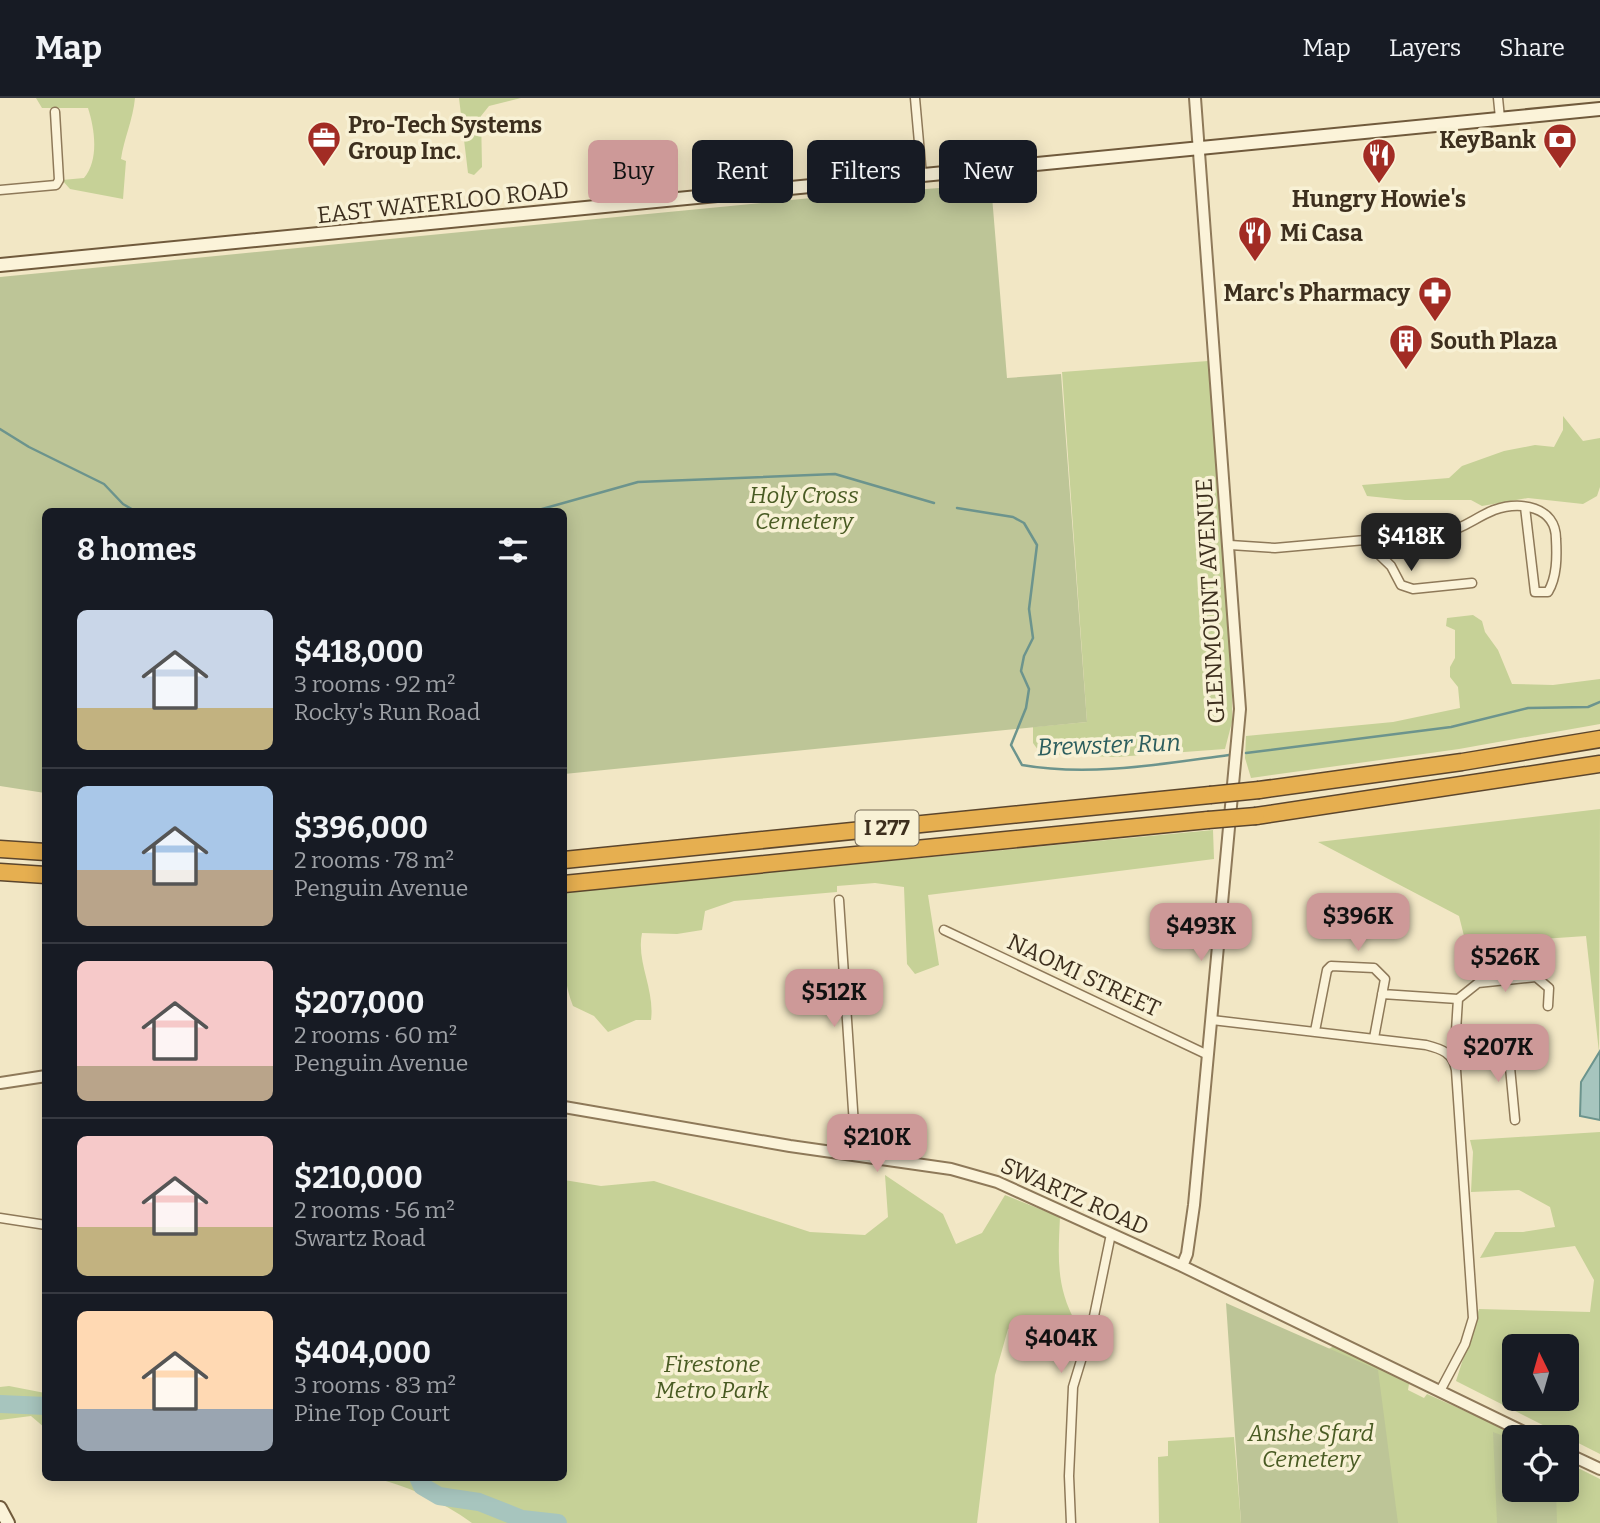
<!DOCTYPE html>
<html lang="en">
<head>
<meta charset="utf-8">
<style>
  :root { --surface:#171b24; --page:#242831; --text:#f1f3f6; --muted:#9ea1a6; --line:#363941; --accent:#cd9998 }
  body { margin:0; font-family:Bitter,serif; background:var(--page); color:var(--text); height:100vh; display:flex; flex-direction:column; font-size:26px; white-space:nowrap }
  * { box-sizing:border-box; margin:0 }
  p { font-size:23px; color:var(--muted) }
  .icon { flex:none; width:38px; height:38px; fill:none; stroke:currentColor; stroke-width:2; stroke-linecap:round; stroke-linejoin:round }
  .map { position:relative; flex:1; overflow:hidden }
  .drawer { position:absolute; left:42px; top:410px; width:525px; height:973px; display:flex; flex-direction:column; background:var(--surface); border-radius:10px; box-shadow:0 4px 18px #0003 }
  .drawer>* { flex:none }
  .hud { position:absolute; left:588px; top:42px; width:665px; height:63px; display:flex; gap:14px }
  .needle { width:46px; rotate:355deg }
  .buttons { position:absolute; left:1502px; top:1236px; display:grid; gap:14px }
  .buttons a { display:grid; place-items:center; width:77px; height:77px; border-radius:10px; background:var(--surface); box-shadow:0 4px 18px #0003; font-size:35px }
  .price { position:absolute; translate:-50% -60px; padding:0 16px; border-radius:14px; background:var(--accent); color:#111; font-size:23px; line-height:46px; filter:drop-shadow(0 2px 4px #0008) }
  .price::after { content:''; position:absolute; left:50%; top:42px; width:21px; height:16px; margin-left:-10px; background:inherit; clip-path:polygon(0 0,100% 0,50% 100%) }
  .price.current { background:#222; color:#fff }
  ul { padding:0; list-style:none }
  li { display:flex; align-items:center; gap:21px; height:175px; padding:0 35px }
  li+li { border-top:2px solid var(--line) }
  li span { display:grid; place-items:center; flex:none; width:196px; height:140px; border-radius:10px; color:#555 }
  li>.icon { margin-inline-start:auto }
  span .icon { width:84px; height:84px; fill:#fffc; stroke-width:1 }
  li b { font-size:30px }
  h2 { display:flex; justify-content:space-between; align-items:center; height:84px; padding:0 35px; font-size:30px }
  .pill { padding:0 24px; border-radius:10px; background:var(--surface); box-shadow:0 4px 18px #0003; font-size:24px; line-height:63px }
  .pill.current { background:var(--accent); color:#111 }
  header { display:flex; align-items:center; gap:42px; box-sizing:border-box; height:98px; padding:0 35px; background:var(--surface); border-bottom:2px solid var(--line) }
  header strong { font-size:33px }
  nav { display:flex; gap:38px; margin-inline-start:auto; font-size:24px }
  .map>svg:first-child { display:block }
  .green { fill:#c6d197; fill-rule:evenodd }
  .cemetery { fill:#bdc597 }
  .water { fill:#a7c5be; stroke:#6c948d; stroke-width:2 }
  .lines { fill:none; stroke-linecap:round; stroke-linejoin:round }
  .stream { stroke:#6c948d; stroke-width:2.5 }
  .river { stroke:#a7c5be; stroke-width:18 }
  .minor-casing { stroke:#8e7959; stroke-width:11 }
  .tertiary-casing { stroke:#8e7959; stroke-width:14 }
  .secondary-casing { stroke:#705a3c; stroke-width:16 }
  .motorway-casing { stroke:#5c462d; stroke-width:19 }
  .minor { stroke:#fbf3d9; stroke-width:8 }
  .tertiary { stroke:#fbf3d9; stroke-width:10 }
  .secondary { stroke:#fbf3d9; stroke-width:12 }
  .motorway { stroke:#e6af50; stroke-width:16 }
  .motorway-bridge-casing { stroke:#5c462d; stroke-width:19; stroke-linecap:butt }
  .motorway-bridge { stroke:#e6af50; stroke-width:16 }
  .labels { text-anchor:middle; stroke-width:7; stroke-linejoin:round; paint-order:stroke }
  .shield { fill:#f8f1d5; stroke:#756955; stroke-width:2 }
  .shield-label { font-size:21px; font-weight:bold; fill:#3d2f1e }
  .poi-label { font-size:23px; font-weight:bold; fill:#3d2f1e; stroke:#f8f1d5; text-anchor:start }
  .street-label { font-size:23px; fill:#3d2f1e; stroke:#f8f1d5 }
  .park-label { font-size:23px; font-style:italic; fill:#495b23; stroke:#f8f1d5 }
  .water-label { font-size:24px; font-style:italic; fill:#2c5e5e; stroke:#f8f1d5 }
</style>
</head>
<body>
<header>
<strong>Map</strong>
<nav><a>Map</a><a>Layers</a><a>Share</a></nav>
</header>
<div class="map">
<svg width="1600" height="1425" viewBox="0 0 1600 1425">
  <rect width="100%" height="100%" fill="#f2e7c5"/>
  <path class="green" d="M36,0H135C133,22 124,40 121,61L126,63L123,101L70,91L62,82L84,80C99,62 95,32 88,10H42Z
    M459,0H521L489,8L481,18L482,69L474,77L468,75Z
    M1208,263L1232,566V624L1225,651L1116,659L1041,656L1033,645V629L1087,624L1062,274Z
    M1563,318L1583,343L1600,340V389L1597,398L1583,406L1528,400L1482,408L1471,402H1405L1367,398L1362,387L1449,380L1462,368L1504,353L1535,347L1554,349L1563,332Z
    M1473,517L1482,523L1485,534L1498,552L1512,586L1553,587L1600,581V626L1459,651L1251,680L1245,660L1246,638L1393,624L1460,610L1458,589L1450,579V569L1455,560V532L1446,528L1447,520Z
    M1600,711L1599,954L1586,838L1466,846L1459,818L1318,744Z
    M1213,732L1214,761L928,797L939,867L915,876L907,866L904,789L875,785L837,788V794L734,803L705,813L702,832L677,836L642,835C636,864 655,891 651,922H636L608,934L594,918L573,908C559,873 564,831 564,794Z
    M1600,1034V1356L1456,1283L1479,1211L1590,1214L1594,1182L1575,1148L1480,1160L1495,1134H1523L1555,1129L1550,1109L1519,1092L1471,1094L1473,1054L1470,1042ZM1514,1248H1566V1300H1514Z
    M885,1077L943,1116L956,1146L982,1135L1005,1097L1060,1119C1058,1160 1056,1189 1076,1225L1008,1231L995,1277L977,1425H472C442,1403 406,1387 370,1379H564V1082L601,1088L654,1083L810,1134L865,1137L888,1119Z
    M1334,1248L1409,1286L1408,1292L1424,1300L1427,1296L1521,1338L1514,1339V1391L1519,1425H1388L1327,1252Z
    M9,1288L45,1295V1330L31,1318L0,1322V1289Z
    M1234,1339L1241,1425H1159L1158,1359L1168,1358V1343Z
    M1566,1364L1600,1381V1425H1547L1546,1391H1566Z"/>
  <path class="cemetery" d="M991,86L1007,280L1061,276L1087,624L564,676V413H46L45,695L0,688V179L822,99Z
    M1226,1205L1378,1272L1398,1425H1241Z
    M1493,1334L1514,1342V1391H1556L1557,1425H1497Z"/>
  <path class="water" d="M1600,953V1022L1580,1018L1581,984Z"/>
  <g class="lines">
    <path class="stream" d="M0,331L29,349L104,386L123,406L135,413
      M957,410L1013,419L1024,425L1037,447L1029,511L1033,540L1024,558L1021,573L1029,591L1026,610L1011,647L1022,667C1090,679 1161,666 1229,657
      M535,413L638,384L835,376L934,405
      M1246,655L1451,629L1528,610L1588,609L1600,604"/>
    <path class="river" d="M0,1306L46,1308
      M418,1379L422,1388L439,1398L479,1404L522,1421L558,1425"/>
    <g class="minor-casing">
      <path id="minor" d="M915,0L922,78
        M1498,0L1500,20
        M0,92L56,87L59,82L55,14
        M1364,442L1391,468L1401,487L1413,491L1472,485
        M1230,447L1275,450L1444,435C1463,431 1476,419 1494,412C1520,403 1556,408 1556,441C1557,459 1557,479 1548,494H1535L1525,409
        M839,802L856,1057
        M944,832L1208,957
        M1382,896L1458,901L1478,885L1536,879L1549,890L1548,908
        M1212,922L1426,947C1442,951 1453,955 1456,972L1473,1220L1465,1246L1440,1293
        M1315,933L1327,872L1331,868L1374,870L1385,881L1374,940
        M1457,948H1520L1532,943
        M1508,948L1515,1022
        M1455,949L1458,901
        M0,1120L46,1127
        M1071,1425L1069,1378L1073,1289L1093,1223L1111,1136"/>
    </g>
    <g class="tertiary-casing">
      <path id="tertiary" d="M0,985L46,978
        M564,1009L790,1048L951,1071L997,1084L1182,1168L1534,1339
        M1182,1168L1187,1156L1194,1107L1240,611L1195,0
        M1566,1355L1600,1371"/>
    </g>
    <g class="secondary-casing">
      <path id="secondary" d="M0,167L1600,11
        M0,1410L8,1425"/>
    </g>
    <g class="motorway-casing">
      <path id="motorway" d="M1259,692L1462,664L1600,641
        M1256,718L1600,666
        M0,751L46,754
        M564,762L1210,697
        M0,774L46,777
        M564,786L1208,722"/>
    </g>
    <use href="#minor" class="minor"/>
    <use href="#tertiary" class="tertiary"/>
    <use href="#secondary" class="secondary"/>
    <use href="#motorway" class="motorway"/>
    <g class="motorway-bridge-casing">
      <path id="motorway-bridge" d="M1210,697L1259,692
        M1208,722L1256,718"/>
    </g>
    <use href="#motorway-bridge" class="motorway-bridge"/>
  </g>
  <defs>
    <g id="office-pin" transform="scale(1.75)"><path d="M0 17L-7.5 6A9.5 9.5 0 1 1 7.5 6Z" fill="#a22c24" stroke="#f8f1d5"/><path d="M-6-3h4V-5.5h4V-3h4V5H-6ZM-1-4.5V-3h2v-1.5ZM-6 0V1H6V0Z" fill="#fff"/></g>
    <g id="bank-pin" transform="scale(1.75)"><path d="M0 17L-7.5 6A9.5 9.5 0 1 1 7.5 6Z" fill="#a22c24" stroke="#f8f1d5"/><path d="M-6-4H6V4H-6ZM0-2.3a2.3 2.3 0 1 0 0 4.6a2.3 2.3 0 1 0 0-4.6Z" fill="#fff"/></g>
    <g id="restaurant-pin" transform="scale(1.75)"><path d="M0 17L-7.5 6A9.5 9.5 0 1 1 7.5 6Z" fill="#a22c24" stroke="#f8f1d5"/><path d="M-5-6h1v4h1v-4h1v4h1v-4h1v5L-1.5 .5V6h-2V.5L-5-1ZM5-6V6H3V1.5H1.5Q1.5-4 5-6Z" fill="#fff"/></g>
    <g id="pharmacy-pin" transform="scale(1.75)"><path d="M0 17L-7.5 6A9.5 9.5 0 1 1 7.5 6Z" fill="#a22c24" stroke="#f8f1d5"/><path d="M-2-6h4v4h4v4h-4v4h-4v-4h-4v-4h4Z" fill="#fff"/></g>
    <g id="building-pin" transform="scale(1.75)"><path d="M0 17L-7.5 6A9.5 9.5 0 1 1 7.5 6Z" fill="#a22c24" stroke="#f8f1d5"/><path d="M-4-6H4V6H1V3H-1V6H-4ZM-2.5-4.3h1.7v1.8h-1.7ZM.8-4.3h1.7v1.8H.8ZM-2.5-1h1.7V.8h-1.7ZM.8-1h1.7V.8H.8Z" fill="#fff"/></g>
  </defs>
  <g fill-rule="evenodd">
    <use href="#office-pin" x="324" y="40"/>
    <use href="#bank-pin" x="1560" y="42"/>
    <use href="#restaurant-pin" x="1379" y="57"/>
    <use href="#restaurant-pin" x="1255" y="135"/>
    <use href="#pharmacy-pin" x="1435" y="195"/>
    <use href="#building-pin" x="1406" y="243"/>
  </g>
  <g class="labels">
    <rect class="shield" x="855.5" y="712.5" width="63" height="35" rx="5"/>
    <g class="shield-label">
      <text x="887" y="737">I 277</text>
    </g>
    <g class="poi-label">
      <text x="348" y="35">Pro-Tech Systems<tspan x="348" dy="26">Group Inc.</tspan></text>
      <text x="1536" y="50" text-anchor="end">KeyBank</text>
      <text x="1379" y="109" text-anchor="middle">Hungry Howie's</text>
      <text x="1280" y="143">Mi Casa</text>
      <text x="1410" y="203" text-anchor="end">Marc's Pharmacy</text>
      <text x="1430" y="251">South Plaza</text>
    </g>
    <g class="street-label">
      <text transform="translate(443 104) rotate(-6)" y="8">EAST WATERLOO ROAD</text>
      <text transform="translate(1210 503) rotate(-93)" y="8">GLENMOUNT AVENUE</text>
      <text transform="translate(1084 877) rotate(25)" y="8">NAOMI STREET</text>
      <text transform="translate(1075 1098) rotate(24)" y="8">SWARTZ ROAD</text>
    </g>
    <g class="park-label">
      <text x="804" y="405">Holy Cross<tspan x="804" dy="26">Cemetery</tspan></text>
      <text x="712" y="1274">Firestone<tspan x="712" dy="26">Metro Park</tspan></text>
      <text x="1311" y="1343">Anshe Sfard<tspan x="1311" dy="26">Cemetery</tspan></text>
    </g>
    <g class="water-label">
      <text transform="translate(1109 647) rotate(-2)" y="8">Brewster Run</text>
    </g>
  </g>
</svg>
<div class="buttons">
<a><svg class="needle" viewBox="-14 -14 28 28"><path d="M0-13l5 13h-10z" fill="#e53935"/><path d="M0 13l5-13h-10z" fill="#9ea1a6"/></svg></a>
<a><svg class="icon" aria-label="locate" viewBox="0 0 24 24"><circle cx="12" cy="12" r="6"/><path d="M12 2v4M12 18v4M2 12h4M18 12h4"/></svg></a>
</div>
<b class="price current" style="left:1411px;top:475px">$418K</b>
<b class="price" style="left:1358px;top:855px">$396K</b>
<b class="price" style="left:1201px;top:865px">$493K</b>
<b class="price" style="left:1505px;top:896px">$526K</b>
<b class="price" style="left:834px;top:931px">$512K</b>
<b class="price" style="left:1498px;top:986px">$207K</b>
<b class="price" style="left:877px;top:1076px">$210K</b>
<b class="price" style="left:1061px;top:1277px">$404K</b>
<div class="hud">
<a class="pill current">Buy</a>
<a class="pill">Rent</a>
<a class="pill">Filters</a>
<a class="pill">New</a>
</div>
<section class="drawer">
<h2>8 homes<svg class="icon" aria-label="filters" viewBox="0 0 24 24"><path d="M4 7h16M4 17h16"/><circle cx="9" cy="7" r="2"/><circle cx="15" cy="17" r="2"/></svg></h2>
<ul>
<li><span style="background:linear-gradient(#c9d6e8 70%,#c2b280 0)"><svg class="icon" aria-label="home" viewBox="0 0 24 24"><path d="M3 11l9-7 9 7M6 9v11h12V9"/></svg></span><div><b>$418,000</b><p>3 rooms · 92 m²</p><p>Rocky's Run Road</p></div></li>
<li><span style="background:linear-gradient(#a9c7e8 60%,#b9a48a 0)"><svg class="icon" aria-label="home" viewBox="0 0 24 24"><path d="M3 11l9-7 9 7M6 9v11h12V9"/></svg></span><div><b>$396,000</b><p>2 rooms · 78 m²</p><p>Penguin Avenue</p></div></li>
<li><span style="background:linear-gradient(#f6c9c9 75%,#b9a48a 0)"><svg class="icon" aria-label="home" viewBox="0 0 24 24"><path d="M3 11l9-7 9 7M6 9v11h12V9"/></svg></span><div><b>$207,000</b><p>2 rooms · 60 m²</p><p>Penguin Avenue</p></div></li>
<li><span style="background:linear-gradient(#f6c9c9 65%,#c2b280 0)"><svg class="icon" aria-label="home" viewBox="0 0 24 24"><path d="M3 11l9-7 9 7M6 9v11h12V9"/></svg></span><div><b>$210,000</b><p>2 rooms · 56 m²</p><p>Swartz Road</p></div></li>
<li><span style="background:linear-gradient(#ffd9b3 70%,#9aa5b1 0)"><svg class="icon" aria-label="home" viewBox="0 0 24 24"><path d="M3 11l9-7 9 7M6 9v11h12V9"/></svg></span><div><b>$404,000</b><p>3 rooms · 83 m²</p><p>Pine Top Court</p></div></li>
</ul>
</section>
</div>
</body>
</html>
